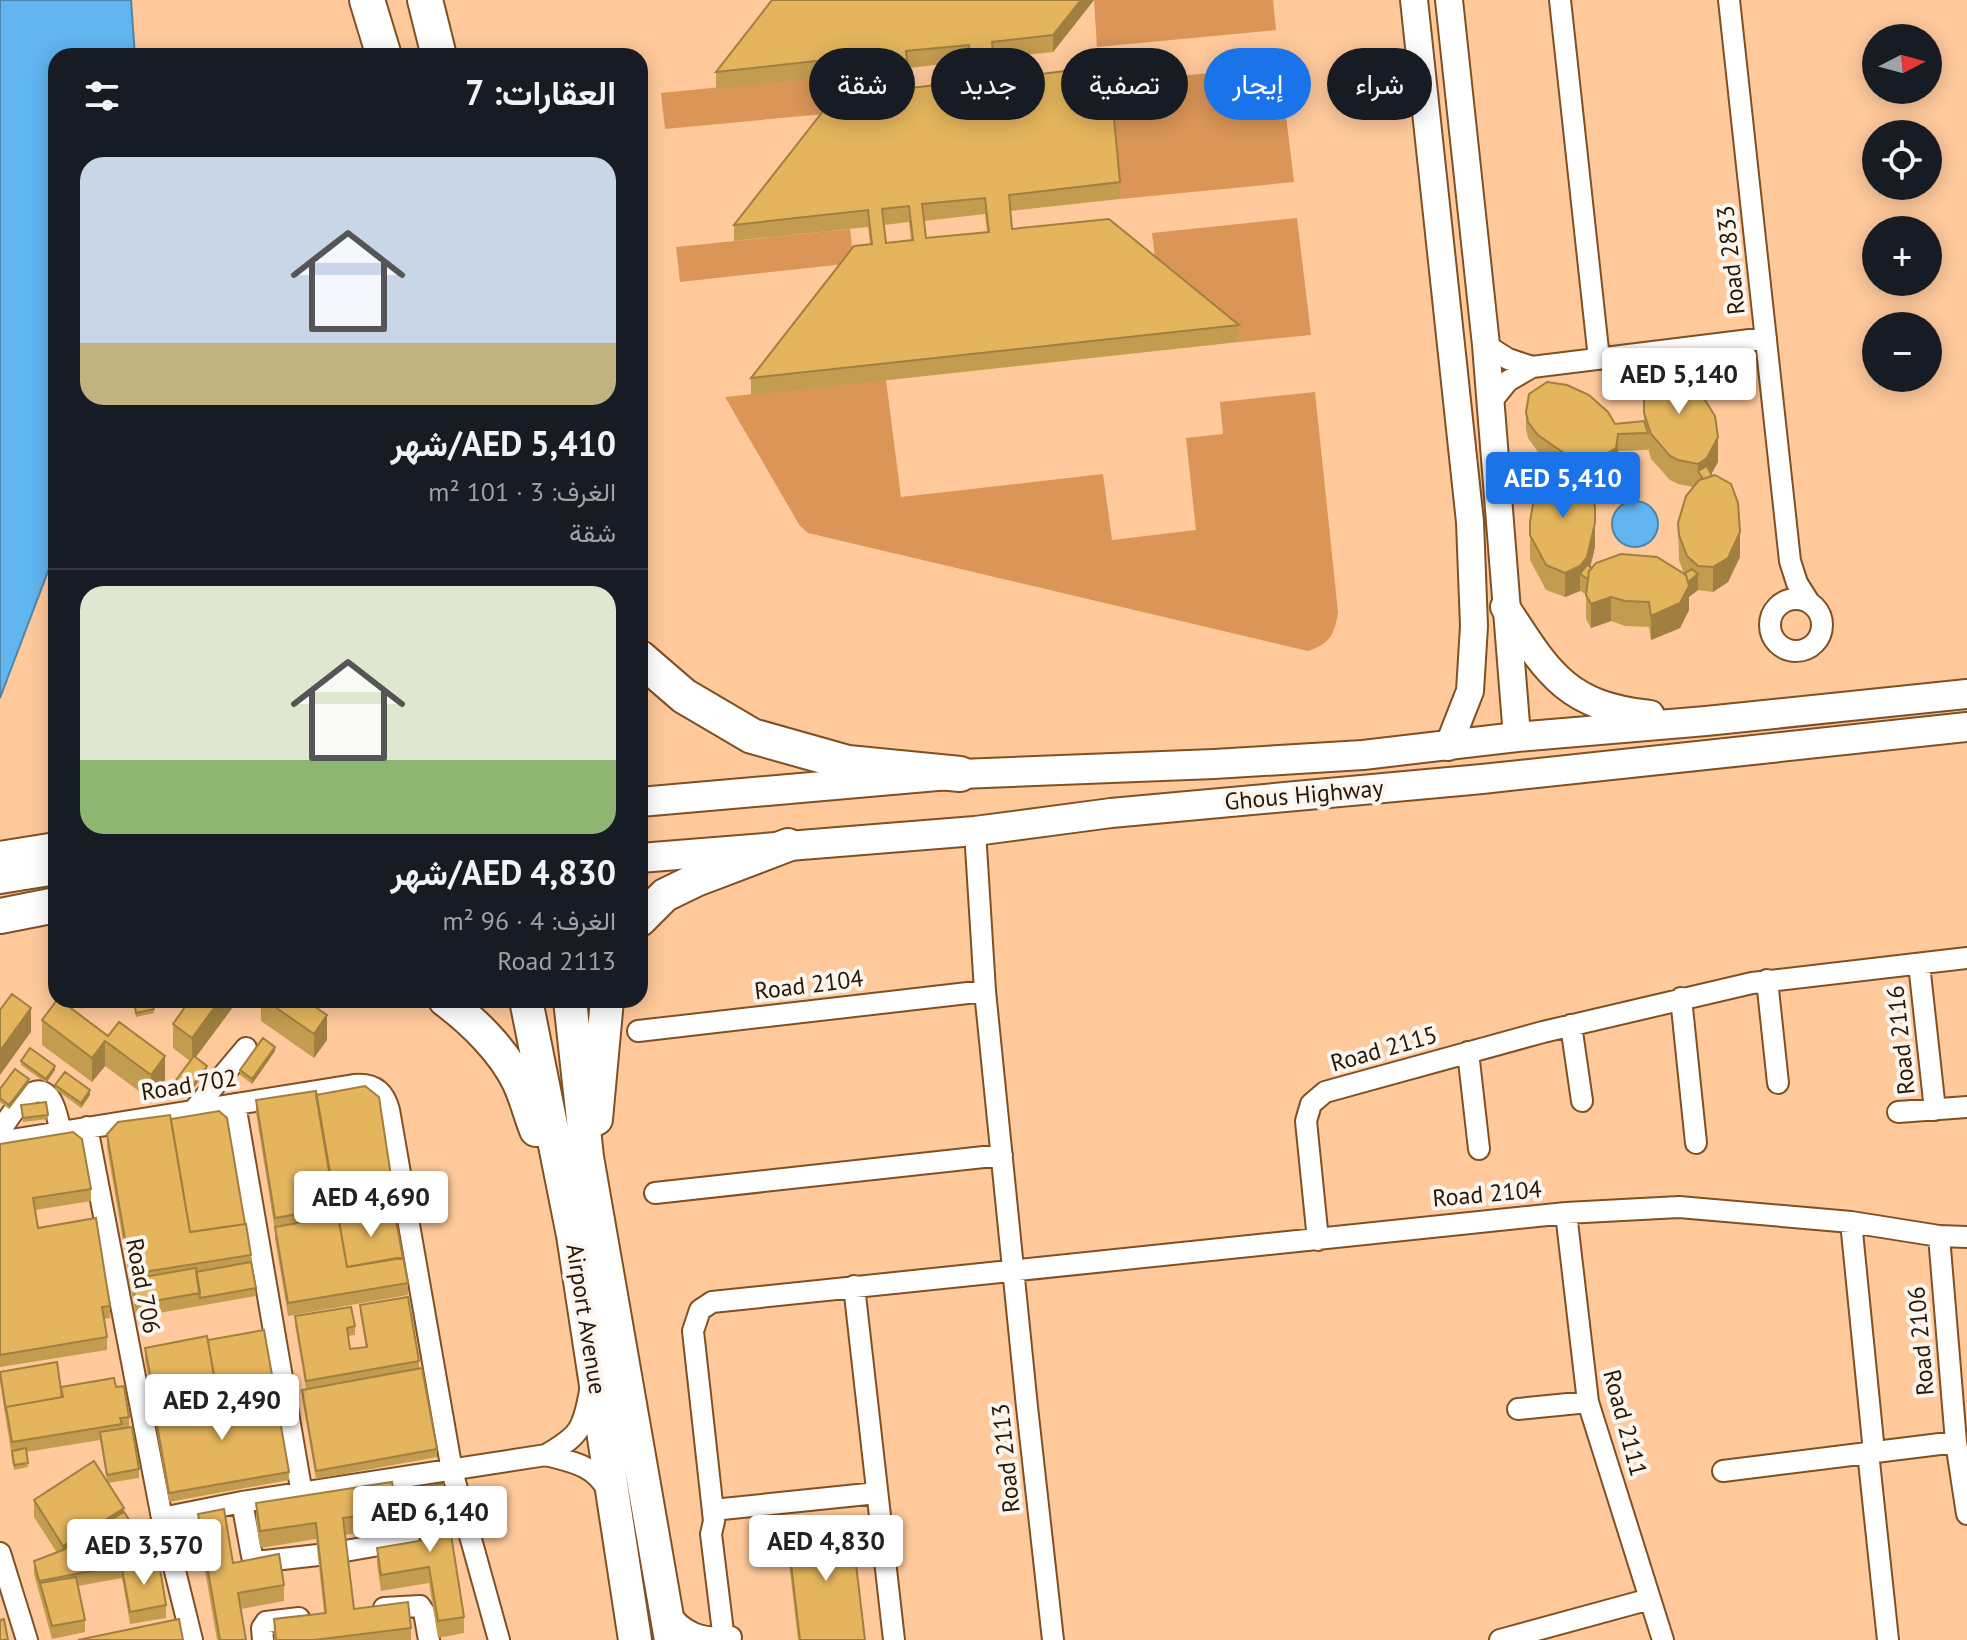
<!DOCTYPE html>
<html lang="ar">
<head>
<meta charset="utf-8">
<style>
  :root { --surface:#171b24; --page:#20242c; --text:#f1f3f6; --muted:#9ea1a6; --line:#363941; --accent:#1a73e8 }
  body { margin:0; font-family:"PT Sans",Vazirmatn,sans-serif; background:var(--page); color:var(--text); direction:rtl; height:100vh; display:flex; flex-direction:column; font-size:30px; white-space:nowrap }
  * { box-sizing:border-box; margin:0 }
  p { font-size:26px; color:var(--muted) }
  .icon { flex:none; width:44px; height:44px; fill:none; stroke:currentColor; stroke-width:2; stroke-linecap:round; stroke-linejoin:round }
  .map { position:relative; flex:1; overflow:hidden; direction:ltr }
  .panel { position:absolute; left:48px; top:48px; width:600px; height:960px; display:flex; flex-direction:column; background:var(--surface); border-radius:24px; box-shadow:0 4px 20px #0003; direction:rtl }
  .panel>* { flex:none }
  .top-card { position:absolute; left:672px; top:48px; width:760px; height:72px; direction:rtl; display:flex; gap:16px }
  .needle { width:52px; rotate:84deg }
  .buttons { position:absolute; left:1862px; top:24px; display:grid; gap:16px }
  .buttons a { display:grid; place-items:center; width:80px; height:80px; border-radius:50%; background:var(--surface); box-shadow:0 4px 20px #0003; font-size:40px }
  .price { position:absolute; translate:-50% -68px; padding:0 18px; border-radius:8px; background:#fff; color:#222; font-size:26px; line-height:52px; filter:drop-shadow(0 2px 4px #0008) }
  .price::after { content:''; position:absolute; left:50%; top:48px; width:24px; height:18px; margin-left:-12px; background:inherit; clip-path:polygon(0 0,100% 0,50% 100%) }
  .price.on { background:var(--accent); color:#fff }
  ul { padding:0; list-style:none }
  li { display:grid; align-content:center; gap:16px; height:424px; padding:0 32px }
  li+li { border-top:2px solid var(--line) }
  li span { display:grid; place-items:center; height:248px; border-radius:24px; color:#555 }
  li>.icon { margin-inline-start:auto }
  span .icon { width:144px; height:144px; fill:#fffc; stroke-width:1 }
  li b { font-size:34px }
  h2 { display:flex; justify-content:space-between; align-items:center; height:96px; padding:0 32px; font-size:34px }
  .tag { padding:0 28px; border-radius:36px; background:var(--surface); box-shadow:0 4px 20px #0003; font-size:28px; line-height:72px }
  .tag.on { background:var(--accent); color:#fff }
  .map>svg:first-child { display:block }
  .green { fill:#da9557 }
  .water { fill:#61b5f0; stroke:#5085a9; stroke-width:2 }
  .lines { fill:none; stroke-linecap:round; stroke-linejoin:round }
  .minor-casing { stroke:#7f5024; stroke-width:24 }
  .tertiary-casing { stroke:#7f5024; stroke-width:30 }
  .secondary-casing { stroke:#7f5024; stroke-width:32 }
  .primary-casing { stroke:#7f5024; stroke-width:36 }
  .trunk-casing { stroke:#7f5024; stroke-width:38 }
  .minor { stroke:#fff; stroke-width:20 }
  .tertiary { stroke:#fff; stroke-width:26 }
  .secondary { stroke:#fff; stroke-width:28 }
  .primary { stroke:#fff; stroke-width:32 }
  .trunk { stroke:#fff; stroke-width:34 }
  .wall { fill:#c49c50; fill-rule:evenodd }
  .shaded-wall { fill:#a07f41 }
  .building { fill:#e4b55d; stroke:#a07f41; stroke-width:2; fill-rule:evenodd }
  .labels { text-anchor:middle; stroke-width:8; stroke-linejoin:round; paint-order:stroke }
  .street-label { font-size:24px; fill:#291604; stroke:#fbf5f0 }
</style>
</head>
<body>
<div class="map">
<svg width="1967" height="1640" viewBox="0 0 1967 1640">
  <rect width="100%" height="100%" fill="#ffc99b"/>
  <path class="green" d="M1094,0H1273L1276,30L1097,47Z
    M1280,66L1294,182L1120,199L1109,83Z
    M831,76L835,113L665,129L661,93Z
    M1297,218L1311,335L1239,342L1157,275L1152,233Z
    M850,229L854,263L680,282L676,247Z
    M886,380L901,497L1103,474L1112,540L1196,530L1186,438L1223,434L1220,402L1315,392L1338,612C1335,635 1329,644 1308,651L808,533L800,526L725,397Z"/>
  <path class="water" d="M0,0H131L135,56H56V550L0,698Z
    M1612 524a23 23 0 1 1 46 0a23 23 0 1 1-46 0Z"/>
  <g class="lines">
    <g class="minor-casing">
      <path id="minor" d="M1560,0L1599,359
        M1729,0L1790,561L1797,583L1809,602
        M1486,345L1508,359L1532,367
        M1491,402L1508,381L1532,367L1766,338
        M1770 625a26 26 0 1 1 52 0a26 26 0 1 1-52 0Z
        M975,831L985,991L1027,1407L1053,1640
        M1919,964L1935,1110
        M1767,980L1778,1083
        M1681,998L1696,1143
        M1571,1025L1582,1101
        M638,1031L985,991
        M1468,1052L1479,1149
        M235,1104L302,1494
        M194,1110L246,1048
        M1898,1112L1967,1107
        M87,1127L162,1518L192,1640
        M0,1131C8,1120 30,1079 47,1095C55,1102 58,1121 61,1132
        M0,1142L354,1085C374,1083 384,1091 389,1110L452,1471L499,1640
        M655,1193L1002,1155
        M1566,1213L1588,1402L1663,1640
        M1851,1222L1874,1452
        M1939,1236L1956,1442L1967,1514
        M1318,1240L1306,1121L1311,1104L1325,1092L1543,1032L1752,983L1967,958
        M854,1286L894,1640
        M1518,1409L1588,1402
        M1868,1452L1888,1640
        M546,1455C572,1462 595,1465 608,1491
        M1723,1471L1956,1442
        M242,1502L252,1556L256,1562L318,1555
        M713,1510L877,1493
        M162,1518L242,1502L546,1455C579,1436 583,1430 590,1391
        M345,1551L408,1540L410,1533L404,1478
        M0,1553L27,1640
        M384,1608L420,1606L424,1612L429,1640
        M667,1610C683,1634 703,1640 731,1637
        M263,1640L262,1628L266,1622L299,1618
        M724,1640L711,1534L714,1521L693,1331L700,1310L712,1302L1566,1213L1679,1207L1851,1222L1939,1236L1967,1237
        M1500,1640L1650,1599"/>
    </g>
    <g class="tertiary-casing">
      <path id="tertiary" d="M1414,0L1470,522L1474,626L1470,691L1448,747
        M1449,0L1486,345L1517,737"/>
    </g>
    <g class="secondary-casing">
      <path id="secondary" d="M1505,607C1548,673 1566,706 1650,715
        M640,802L960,774L1214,764L1363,755L1517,737L1706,721L1967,694
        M640,858L975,831L1111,813L1482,779L1967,727"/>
    </g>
    <g class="primary-casing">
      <path id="primary" d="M0,877L56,868
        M640,920L665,895L696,880L788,845
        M445,1000C473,1021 504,1051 519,1083C526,1098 530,1115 536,1130
        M526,1000L573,1235L635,1640
        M570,1000L587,1157L671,1640
        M596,1119L607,1000"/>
    </g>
    <g class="trunk-casing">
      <path id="trunk" d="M367,0L384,56
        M425,0L439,56
        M640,658L684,696L752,736L848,763L960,774
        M0,859L56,850
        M0,916L56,905"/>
    </g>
    <use href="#minor" class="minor"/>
    <use href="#tertiary" class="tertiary"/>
    <use href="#secondary" class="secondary"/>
    <use href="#primary" class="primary"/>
    <use href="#trunk" class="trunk"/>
  </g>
  <path class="wall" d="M772,0H1094L1053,52L994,58L996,79L1120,182V199L1010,211L1012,229L1239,325V342L751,395V378L870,244L868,227L734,241V225L854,94L852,74L716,89V72ZM969,61L971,81L910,88L908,68ZM892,69L895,90L870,92L868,72ZM985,214L987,232L926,238L924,221ZM909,222L911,240L886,243L884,225Z
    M1644,382L1718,462L1711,474L1740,557L1728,582L1713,592L1698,590L1689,597V610L1680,628L1651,640L1649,627L1625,626L1611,621L1591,628L1586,619V594L1580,591L1565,597L1546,590L1530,560V522L1561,468L1538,452L1528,438L1526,429V412L1615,424L1644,421ZM1648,448L1651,459L1670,480L1678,484L1693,487L1678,523L1679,560L1684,574L1592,568L1590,567L1595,547V507L1576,474H1601L1616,464L1618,451L1648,450Z
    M57,1000L165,1080L151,1100L105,1066L92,1082L42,1045V1020Z
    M133,1000H153L154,1013L136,1017Z
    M233,1000V1007L196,1057L207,1070L186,1098L173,1089V1084L190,1061L173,1048V1024Z
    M261,1000H305L327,1040L314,1058L261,1021Z
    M275,1051L252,1084L240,1075V1070Z
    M21,1061L55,1070L46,1083L21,1065Z
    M29,1083L9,1109L0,1102V1089Z
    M55,1085L90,1095L81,1108L55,1089Z
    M316,1095L395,1203L394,1211L408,1283V1295L288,1316L275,1239V1231L256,1113V1100Z
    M21,1109L48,1115V1119L23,1122Z
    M171,1119L251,1255L256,1296L136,1317L107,1147V1134Z
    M0,1144L91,1189V1201L35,1210L38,1228L110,1306V1318L104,1319L107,1337V1350L0,1367Z
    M360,1305L419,1361V1369L437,1449V1457L316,1479L302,1398V1390L306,1389L295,1325V1316L355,1326V1335L348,1336L350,1349L366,1347L360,1313Z
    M208,1340L274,1386V1392L289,1472V1480L169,1502L155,1421V1413L145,1360V1348Z
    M0,1372L61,1389L116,1387L129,1417V1427L139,1469V1478L108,1483L124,1512L155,1559L166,1605V1618L130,1624L122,1578L78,1586L85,1620V1632L52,1639L34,1574V1561L57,1553L34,1517V1500L107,1481L100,1440L26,1452L28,1467L14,1470L0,1382Z
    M417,1488L464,1617V1633L438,1638L429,1583L381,1591L377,1565V1548L423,1541L417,1505Z
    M256,1503L397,1510V1526L345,1535L354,1609L411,1628V1640H274V1619L324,1613L316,1539L260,1548L256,1520Z
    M198,1514L233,1563L284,1585V1601L241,1609L246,1640H217L198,1530Z
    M787,1530L865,1640H798L787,1546Z"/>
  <path class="shaded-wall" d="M1081,0H1094L1053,52V35Z
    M1618,434V451L1616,464L1601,474V457Z
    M1718,437V462L1707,482L1698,471V488V464Z
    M1576,457V474L1568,476Z
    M1595,523V547L1587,581V578L1580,574V591L1565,597V573Z
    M1740,532V557L1728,582L1713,592V567Z
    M1698,574V590L1689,597V610L1680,628L1651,640V616L1686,583Z
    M1611,597V621L1591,628V604Z
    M220,1000H233V1007L192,1062V1038Z
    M31,1008V1032L0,1075V1051Z
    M327,1015V1040L314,1058V1034Z
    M105,1041V1066L92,1082V1058Z
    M275,1047V1051L252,1084V1079Z
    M165,1056V1080L151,1100V1075Z
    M55,1066V1070L46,1083V1079Z
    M207,1066V1070L186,1098V1094Z
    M29,1079V1083L9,1109V1105Z
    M90,1090V1095L81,1108V1103Z
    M124,1508V1524L111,1532L105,1520Z
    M85,1532V1549L63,1563V1546Z
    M113,1532V1548L93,1561V1545Z"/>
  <path class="building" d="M772,0H1081L1053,35L992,42L996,79L1109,66L1120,182L1009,195L1012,229L1109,219L1239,325L751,378L854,246L872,244L868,210L734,225L835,96L856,94L852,57L716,72ZM969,45L973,81L910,88L906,51ZM892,53L897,89L870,92L866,56ZM985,198L989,232L926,238L922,204ZM909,206L913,240L886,243L882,209Z
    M1664,364L1674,368L1700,392L1715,416L1718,437L1707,458L1698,464L1678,460L1670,456L1651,434L1644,413V382L1649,370Z
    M1547,382L1567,385L1589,395L1608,412L1615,424L1644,421L1648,433L1618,434L1616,448L1601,457H1576L1570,470L1568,468H1564L1568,456L1538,435L1528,422L1526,412L1529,394Z
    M1707,466L1712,476L1703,479L1698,471Z
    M1553,467L1568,468L1581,478L1588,488L1595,507V523L1587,557L1580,566L1565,573L1546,565L1530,535V522L1534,498L1546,476Z
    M1715,475L1731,484L1738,503L1740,532L1728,558L1713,567L1698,566L1687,556L1679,535L1678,523L1686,496L1699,480Z
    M1621,554L1657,557L1686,575L1689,586L1680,603L1651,616L1649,602L1625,601L1611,597L1591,604L1586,595L1589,571L1596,563Z
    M1587,565L1592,568L1589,571L1588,579L1580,574Z
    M1692,569L1698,574L1688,582L1686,575L1684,574Z
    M12,994L31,1008L0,1051V1010Z
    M57,1000H60L108,1036L119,1022L165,1056L151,1075L105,1041L92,1058L42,1020Z
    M134,1000H153L154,1009L136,1013Z
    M190,1000H220L192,1038L173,1024Z
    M265,1000H305L327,1015L314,1034Z
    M263,1038L275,1047L252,1079L240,1070Z
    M30,1048L55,1066L46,1079L21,1061Z
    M194,1056L207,1066L186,1094L173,1084Z
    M15,1069L29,1079L9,1105L0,1098V1089Z
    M65,1072L90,1090L81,1103L55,1085Z
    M365,1086L379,1097L395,1203L336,1212L316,1095Z
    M316,1091L336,1207L275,1218L256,1100Z
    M46,1102L48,1115L23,1118L21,1105Z
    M219,1111L227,1118L245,1224L190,1232L171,1119Z
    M170,1115L190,1232L246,1224L251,1255L131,1274L107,1134L118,1122Z
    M73,1132L82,1139L91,1189L33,1198L38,1228L96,1218L110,1306L102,1307L107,1337L0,1355V1144Z
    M394,1210L403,1258L347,1267L339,1220Z
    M338,1216L347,1267L403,1257L408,1283L288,1303L275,1227Z
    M251,1262L256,1288L200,1298L196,1272Z
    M196,1268L200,1293L136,1304L132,1279Z
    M408,1297L419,1361L306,1381L295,1316L351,1307L355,1326L347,1328L350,1349L367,1347L360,1305Z
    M264,1330L274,1386L217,1396L208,1340Z
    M207,1336L217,1392L156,1404L145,1348Z
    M57,1362L62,1397L6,1407V1411L0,1372Z
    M422,1368L437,1449L316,1471L302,1390Z
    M114,1378L116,1387L124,1386L129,1417L120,1418L122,1424L12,1442L6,1407L63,1397L61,1387Z
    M275,1392L289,1472L169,1493L155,1413Z
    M132,1427L139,1469L107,1475L100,1432Z
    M26,1448L28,1463L14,1465L12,1451Z
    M94,1461L124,1508L105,1520L113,1532L93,1545L85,1532L63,1546L34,1500Z
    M392,1482L397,1510L343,1518L354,1609L408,1602L411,1628L314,1640H276L274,1619L326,1613L316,1523L260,1531L256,1503Z
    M443,1484L464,1617L438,1621L429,1567L381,1575L377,1548L425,1540L417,1488Z
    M224,1509L233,1563L279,1554L284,1585L238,1593L246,1640H220L198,1514Z
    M124,1512L155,1559L39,1581L34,1561L63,1550L85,1536L93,1549L113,1536V1532L107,1522Z
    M851,1522L865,1640H800L787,1530Z
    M159,1563L166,1605L130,1612L122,1569Z
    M76,1577L85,1620L52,1626L40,1583Z
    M4,1619L8,1640H0V1620Z
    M179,1619L183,1640H78Z"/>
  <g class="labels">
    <g class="street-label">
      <text transform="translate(1731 260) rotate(-96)" y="8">Road 2833</text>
      <text transform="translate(1304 795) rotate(-5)" y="8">Ghous Highway</text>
      <text transform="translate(809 985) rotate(-7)" y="8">Road 2104</text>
      <text transform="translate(1901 1040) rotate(-96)" y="8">Road 2116</text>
      <text transform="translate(1384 1049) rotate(-16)" y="8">Road 2115</text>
      <text transform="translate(189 1085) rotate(-9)" y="8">Road 702</text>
      <text transform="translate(1487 1194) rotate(-5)" y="8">Road 2104</text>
      <text transform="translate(143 1286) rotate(79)" y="8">Road 706</text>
      <text transform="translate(586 1319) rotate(81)" y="8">Airport Avenue</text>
      <text transform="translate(1921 1341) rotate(-95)" y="8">Road 2106</text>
      <text transform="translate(1625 1423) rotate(75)" y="8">Road 2111</text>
      <text transform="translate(1006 1458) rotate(-96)" y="8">Road 2113</text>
    </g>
  </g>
</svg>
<div class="buttons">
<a><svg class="needle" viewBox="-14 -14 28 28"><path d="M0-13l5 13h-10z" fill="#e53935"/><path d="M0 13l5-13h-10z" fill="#9ea1a6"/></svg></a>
<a><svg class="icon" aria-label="locate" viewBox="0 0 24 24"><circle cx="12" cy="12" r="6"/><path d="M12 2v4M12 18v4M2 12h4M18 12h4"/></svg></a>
<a>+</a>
<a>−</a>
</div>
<b class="price" style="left:1679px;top:416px">AED 5,140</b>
<b class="price on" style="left:1563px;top:520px">AED 5,410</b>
<b class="price" style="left:371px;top:1239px">AED 4,690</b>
<b class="price" style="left:222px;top:1442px">AED 2,490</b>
<b class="price" style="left:430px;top:1554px">AED 6,140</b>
<b class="price" style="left:826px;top:1583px">AED 4,830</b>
<b class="price" style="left:144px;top:1587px">AED 3,570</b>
<div class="top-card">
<a class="tag">شراء</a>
<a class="tag on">إيجار</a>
<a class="tag">تصفية</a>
<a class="tag">جديد</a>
<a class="tag">شقة</a>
</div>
<section class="panel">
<h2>العقارات: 7<svg class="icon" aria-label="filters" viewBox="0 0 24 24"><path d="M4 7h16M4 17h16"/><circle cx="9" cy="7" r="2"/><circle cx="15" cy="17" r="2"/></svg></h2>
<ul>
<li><span style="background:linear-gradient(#c9d6e8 75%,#c2b280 0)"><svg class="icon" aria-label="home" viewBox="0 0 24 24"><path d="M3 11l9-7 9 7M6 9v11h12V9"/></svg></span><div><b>AED 5,410/شهر</b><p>الغرف: 3 · 101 m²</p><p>شقة</p></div></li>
<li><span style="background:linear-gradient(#dfe7d0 70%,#8fb573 0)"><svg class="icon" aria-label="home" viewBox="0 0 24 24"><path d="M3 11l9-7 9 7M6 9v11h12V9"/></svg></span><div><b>AED 4,830/شهر</b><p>الغرف: 4 · 96 m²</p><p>Road 2113</p></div></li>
</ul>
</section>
</div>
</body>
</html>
